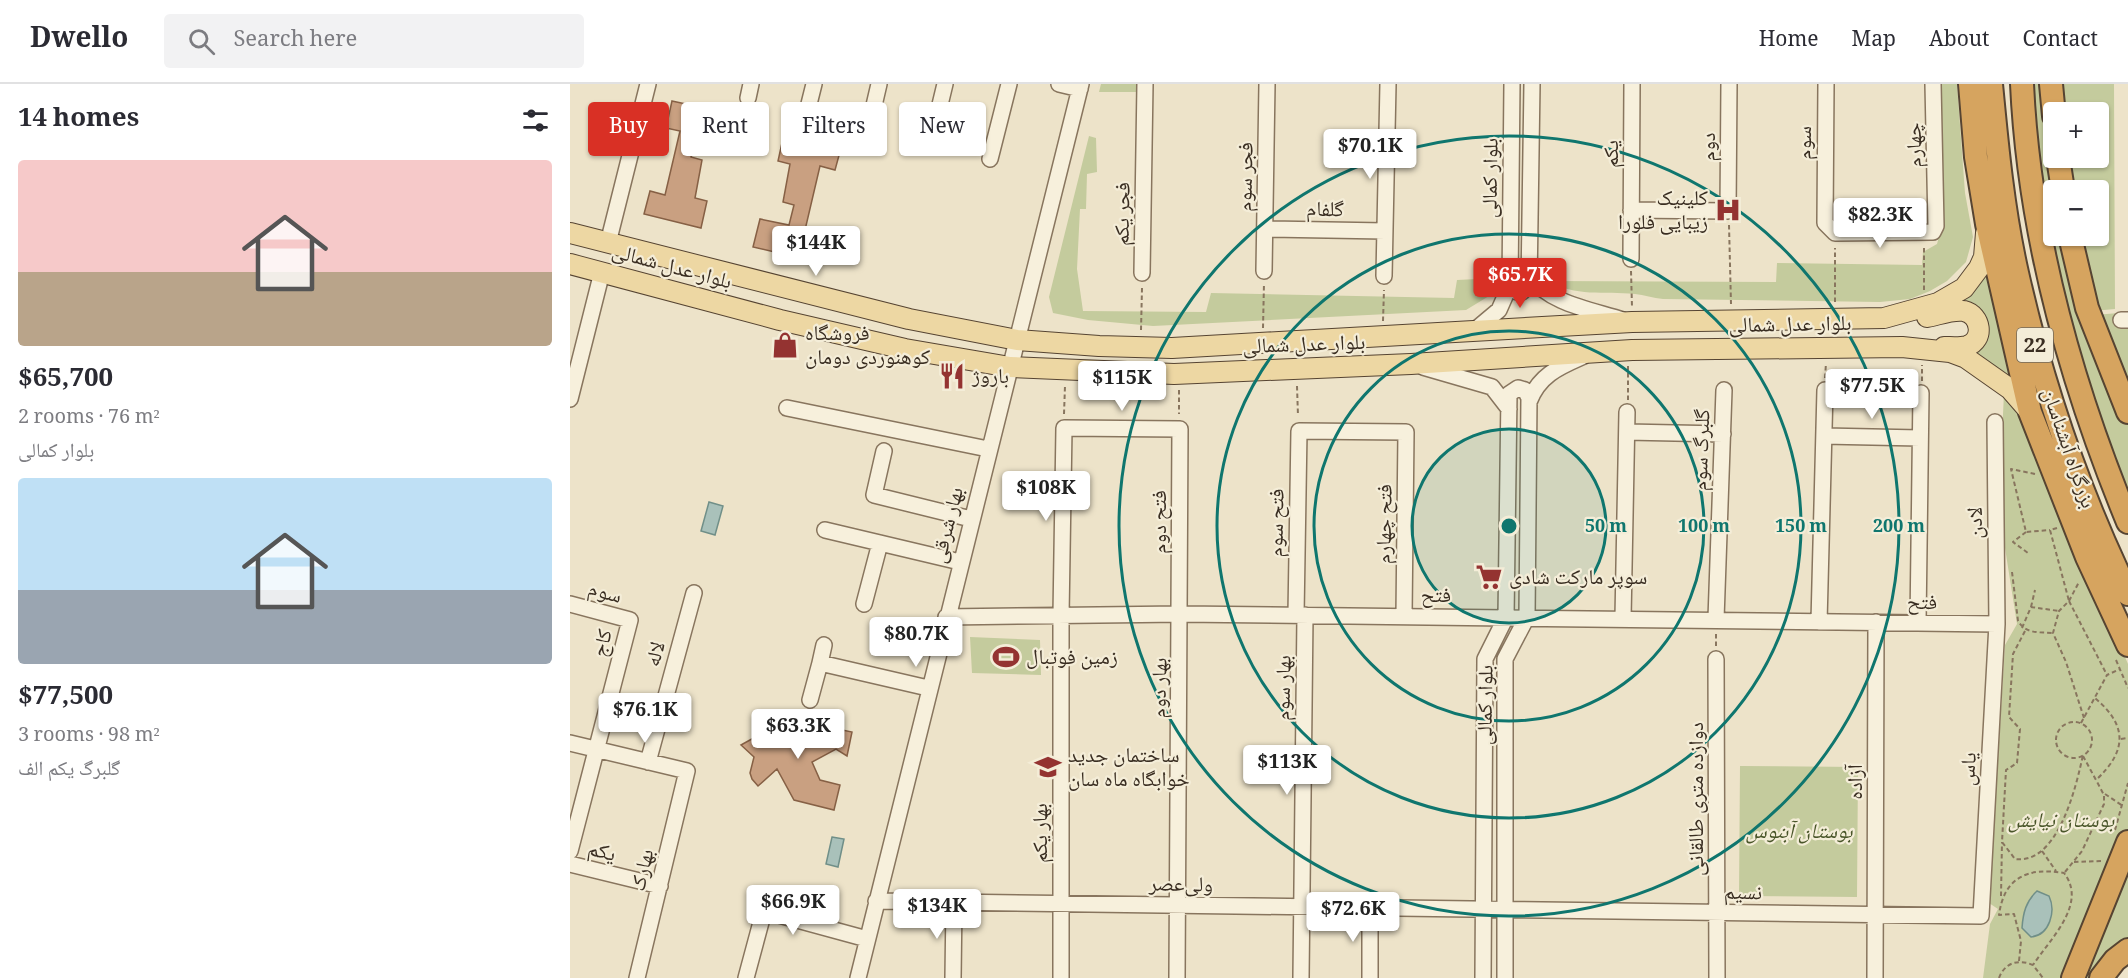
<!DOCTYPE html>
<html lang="en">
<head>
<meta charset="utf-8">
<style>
  :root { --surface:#fff; --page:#f2f2f3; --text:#2b2b33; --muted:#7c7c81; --line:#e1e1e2; --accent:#d93025 }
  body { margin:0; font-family:Georgia,"Noto Naskh Arabic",serif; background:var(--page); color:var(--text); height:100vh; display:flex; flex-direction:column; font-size:22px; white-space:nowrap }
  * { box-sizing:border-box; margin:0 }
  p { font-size:20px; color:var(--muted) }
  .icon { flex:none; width:33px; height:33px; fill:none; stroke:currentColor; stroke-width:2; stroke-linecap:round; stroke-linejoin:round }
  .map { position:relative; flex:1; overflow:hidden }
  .panel { display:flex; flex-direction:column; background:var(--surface); width:570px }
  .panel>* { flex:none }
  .hud { position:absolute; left:18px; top:18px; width:570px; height:54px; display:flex; gap:12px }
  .controls { position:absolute; left:1473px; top:18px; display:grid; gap:12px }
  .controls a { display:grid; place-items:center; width:66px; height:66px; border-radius:6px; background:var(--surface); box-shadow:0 2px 4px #0004; font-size:30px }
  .price { position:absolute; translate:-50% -51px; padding:0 14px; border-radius:6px; background:#fff; color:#222; font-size:20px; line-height:39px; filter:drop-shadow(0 2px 3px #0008) }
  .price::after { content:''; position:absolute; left:50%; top:36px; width:18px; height:14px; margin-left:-9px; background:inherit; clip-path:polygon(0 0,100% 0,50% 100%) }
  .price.on { background:var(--accent); color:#fff }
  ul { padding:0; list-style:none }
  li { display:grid; align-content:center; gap:12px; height:318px; padding:0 18px }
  li span { display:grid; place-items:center; height:186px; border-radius:6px; color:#555 }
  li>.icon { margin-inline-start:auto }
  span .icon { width:108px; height:108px; fill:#fffc; stroke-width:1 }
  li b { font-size:26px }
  h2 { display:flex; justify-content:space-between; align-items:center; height:72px; padding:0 18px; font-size:26px }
  .chip { padding:0 21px; border-radius:6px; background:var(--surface); box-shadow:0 2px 4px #0004; font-size:21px; line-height:54px }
  .chip.on { background:var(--accent); color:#fff }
  header { display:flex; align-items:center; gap:36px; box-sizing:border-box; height:84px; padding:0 30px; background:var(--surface); border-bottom:2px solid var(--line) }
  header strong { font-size:28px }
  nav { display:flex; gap:33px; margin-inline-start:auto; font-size:21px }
  .search { width:420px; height:54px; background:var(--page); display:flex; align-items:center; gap:15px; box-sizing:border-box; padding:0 21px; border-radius:6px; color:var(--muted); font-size:22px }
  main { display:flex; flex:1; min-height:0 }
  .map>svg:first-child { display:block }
  .green { fill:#c4cb9d }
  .water { fill:#a9c1ba; stroke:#708f88; stroke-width:1.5 }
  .building { fill:#c9a081; stroke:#866045; stroke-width:1.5 }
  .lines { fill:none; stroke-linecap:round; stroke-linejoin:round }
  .minor-casing { stroke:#88755e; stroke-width:18 }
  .major-casing { stroke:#564432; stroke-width:22 }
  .highway-casing { stroke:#564432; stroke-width:26 }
  .path { stroke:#88755e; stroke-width:2; stroke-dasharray:4.5 3; stroke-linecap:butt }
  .minor { stroke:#f7f0dc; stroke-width:15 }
  .major { stroke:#edd7a3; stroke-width:20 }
  .highway { stroke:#d6a45f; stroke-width:22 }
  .ring { fill:none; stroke:#0f766e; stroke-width:3 }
  .labels { text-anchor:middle; stroke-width:4.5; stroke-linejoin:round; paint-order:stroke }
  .shield { fill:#f4edd8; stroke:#716758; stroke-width:1.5 }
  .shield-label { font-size:20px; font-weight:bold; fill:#392d21 }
  .street-label { font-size:21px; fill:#392d21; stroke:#f4edd8 }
  .poi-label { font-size:21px; fill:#392d21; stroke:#f4edd8; text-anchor:start }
  .park-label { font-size:21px; font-style:italic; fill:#495529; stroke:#f4edd8 }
  .centre { fill:#0f766e; stroke:#f4edd8; stroke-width:3 }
  .ring-label { font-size:18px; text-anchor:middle; font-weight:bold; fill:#0f766e; stroke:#f4edd8; stroke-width:4.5; stroke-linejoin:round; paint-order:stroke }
</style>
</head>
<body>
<header>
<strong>Dwello</strong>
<div class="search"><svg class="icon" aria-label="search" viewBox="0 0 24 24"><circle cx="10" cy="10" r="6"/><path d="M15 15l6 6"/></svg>Search here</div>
<nav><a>Home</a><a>Map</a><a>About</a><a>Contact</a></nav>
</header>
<main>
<section class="panel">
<h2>14 homes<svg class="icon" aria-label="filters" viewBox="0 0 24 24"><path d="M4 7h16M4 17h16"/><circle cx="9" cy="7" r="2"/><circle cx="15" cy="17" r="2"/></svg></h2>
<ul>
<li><span style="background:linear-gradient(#f6c9c9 60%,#b9a48a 0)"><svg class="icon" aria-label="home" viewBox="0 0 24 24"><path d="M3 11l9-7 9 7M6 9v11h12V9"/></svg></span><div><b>$65,700</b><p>2 rooms · 76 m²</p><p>بلوار کمالی</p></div></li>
<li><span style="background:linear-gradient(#bfe0f5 60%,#9aa5b1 0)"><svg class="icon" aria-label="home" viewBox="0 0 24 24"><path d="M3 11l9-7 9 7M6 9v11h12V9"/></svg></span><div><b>$77,500</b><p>3 rooms · 98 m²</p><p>گلبرگ یکم الف</p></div></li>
</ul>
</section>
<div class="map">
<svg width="1558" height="894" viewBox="0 0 1558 894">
  <rect width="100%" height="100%" fill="#ede3c9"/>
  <path class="green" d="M531,0H569V8H529Z
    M1368,0H1387L1395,109L1403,153L1396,178L1377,197L1360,207L1340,215L1310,218L1093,215C1083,214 1074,211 1065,210C1033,207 1006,213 977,197L1206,198L1207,179L1352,181L1353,168L1367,160L1372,142Z
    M1461,0H1475L1482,77L1484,152H1495L1558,338V411C1525,328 1498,242 1480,154C1470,103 1466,51 1461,0Z
    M1486,0H1544L1545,225L1523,227L1506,152H1528V106H1499L1495,74H1528V28H1489Z
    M519,52L526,54L527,88L517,90L516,125H510L507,185L513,227L636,228L641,209L884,214L887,196L928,194L924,209L896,226L583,242L518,236L483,229L479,213Z
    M1417,185L1454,315L1404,271L1412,262L1386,218Z
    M1549,229V243H1558V312L1524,231Z
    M1434,309L1450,331L1558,580V748L1498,894H1413L1420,840L1428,825L1419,819L1435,561L1447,540L1435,464L1430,394Z
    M400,553L470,556L471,591L402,589Z
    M1170,682L1288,683L1287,813L1169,812Z
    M1558,772V860L1525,894H1508Z"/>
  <path class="water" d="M139,418L153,422L145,451L131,447Z
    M262,753L274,755L268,783L256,780Z
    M1467,807L1479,812C1486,827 1480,851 1461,853L1452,844C1453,829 1456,817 1467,807Z"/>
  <path class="building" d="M102,17L162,30L155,59L126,52L121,73L132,76L125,114L137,117L131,144L74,130L80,107L95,111L110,47L96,44Z
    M214,50L271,64L265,86L250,82L235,146L249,150L243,177L183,163L190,135L219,141L224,121L213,118L220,80L208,77Z
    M192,636L204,637L216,656L244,640L282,648L277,672L266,665L242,678L250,696L270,701L264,726L224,716L207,685L188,702L182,695L180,689L184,673L171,661L189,651Z"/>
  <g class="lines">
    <g class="minor-casing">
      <path id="minor" d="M489,0L510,5
        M1256,0L1255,139L1265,149L1363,148L1366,142L1363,0
        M178,14L181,0
        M237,28L244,0
        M299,43L309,0
        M361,58L375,0
        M420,75L439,0
        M1061,126L1158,127L1159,0
        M695,145L815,147
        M38,159L78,0
        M1061,175L1062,0
        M694,187L697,0
        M572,189L575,0
        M814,192L818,0
        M960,192C979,220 1023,226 1053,236
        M940,201L947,208H952L959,201L962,0
        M1551,236H1558
        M904,247L929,226L940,201L942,0
        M853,283L922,303L939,325
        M0,315L32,188
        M959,318C969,291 989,283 1014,272
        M217,324L418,365
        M1057,348L1153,350
        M1254,352L1350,354
        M314,367L304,411L401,435
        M255,446L390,478
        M0,520L60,536L0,767
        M294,520L310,459
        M726,531L729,347L836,348L834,532
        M376,533L611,530L1427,540
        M1053,534L1057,328
        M1146,535L1154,306
        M1249,538L1255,306
        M1348,539L1351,309
        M1146,575L1147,894
        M250,579L254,561
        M240,616L250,579L358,604
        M0,659L117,687L67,894
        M78,678L124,509
        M0,780L90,802
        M306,817L1411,832L1427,540L1425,338
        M176,894L194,827L297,855
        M288,894L511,0
        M383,894L384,818
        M491,894V532L494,344L610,345L607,894
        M731,894L735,531
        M800,894V824
        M913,894L915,575L936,533L939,310L948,304L955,306L959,314L957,533L935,575V894
        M1305,894L1306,538"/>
    </g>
    <g class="major-casing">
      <path id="major" d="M0,149L339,235L447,256L529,262L602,264L1062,238L1314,234L1368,219L1394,204L1409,184L1414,173L1416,149
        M0,180L210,236L335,265L440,283L604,290L841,280L1062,266L1332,263L1380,268L1396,274L1440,305L1460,328
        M1357,233C1368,231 1383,225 1394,227C1411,231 1415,256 1397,262C1390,264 1381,263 1374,263"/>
    </g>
    <g class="highway-casing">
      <path id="highway" d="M1400,0L1406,73L1417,140L1460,328L1517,473L1558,561
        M1421,0C1427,63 1433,127 1447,189C1472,300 1508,407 1558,510
        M1452,0C1459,150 1501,300 1558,438
        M1481,0L1484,32
        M1488,74L1493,106
        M1500,152L1517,224L1558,328
        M1503,894L1558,758
        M1531,894L1545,876L1558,866"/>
    </g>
    <path class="path" d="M1159,141L1161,220
      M1061,187L1062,223
      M1354,206V161
      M1265,218V164
      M813,237L814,206
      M693,244L694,199
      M571,246L572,204
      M1255,294L1256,279
      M1352,297V281
      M727,302L728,332
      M609,306V330
      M1058,316V282
      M494,330L495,302
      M1465,390L1441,385L1456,448L1480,446
      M1487,444L1480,446L1499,517
      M1456,448L1443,458L1458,469
      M1442,488L1448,537C1456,550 1468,548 1483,549
      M1499,517L1509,498
      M1461,523L1465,506
      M1452,544L1461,523L1489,527
      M1455,547L1443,570L1439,633L1450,645L1447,679L1436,686L1432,758L1445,775C1488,781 1506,703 1513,671
      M1146,550V562
      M1546,576L1558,604
      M1514,634L1496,578L1483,549L1489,527L1499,517L1537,591
      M1486 656a18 18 0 1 1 36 0a18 18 0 1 1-36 0Z
      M1511,639L1537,591L1550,585
      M1551,655L1558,654
      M1513,672L1526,696C1557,667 1558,642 1525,614
      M1535,710L1553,722
      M1545,746L1558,699
      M1472,767L1486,787
      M1504,778L1531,777
      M1495,788L1512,767L1534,720V711L1526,696
      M1431,812L1432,758
      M1449,877L1451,857L1444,830L1429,831C1434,793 1458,783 1494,789C1518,820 1480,855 1463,881
      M1429,894C1435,878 1449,875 1463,881L1473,894"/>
    <use href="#minor" class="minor"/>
    <use href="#major" class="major"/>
    <use href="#highway" class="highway"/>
  </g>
  <circle cx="939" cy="442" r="97" fill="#0f766e" fill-opacity=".12"/>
  <g class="ring">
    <circle cx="939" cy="442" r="97"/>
    <circle cx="939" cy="442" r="195"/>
    <circle cx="939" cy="442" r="292"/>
    <circle cx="939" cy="442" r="390"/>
  </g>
  <defs>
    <g id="hospital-bare" transform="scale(2.07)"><path d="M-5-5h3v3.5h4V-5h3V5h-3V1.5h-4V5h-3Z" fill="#943331" stroke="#f4edd8" stroke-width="2.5" paint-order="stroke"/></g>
    <g id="shop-bare" transform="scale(2.07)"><path d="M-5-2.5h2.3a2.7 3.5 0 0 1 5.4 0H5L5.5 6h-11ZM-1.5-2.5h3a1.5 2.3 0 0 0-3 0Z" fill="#943331" stroke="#f4edd8" stroke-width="2.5" paint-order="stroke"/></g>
    <g id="restaurant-bare" transform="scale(2.07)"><path d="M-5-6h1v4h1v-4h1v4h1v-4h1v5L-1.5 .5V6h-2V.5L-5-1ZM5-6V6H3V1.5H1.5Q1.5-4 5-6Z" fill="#943331" stroke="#f4edd8" stroke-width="2.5" paint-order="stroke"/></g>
    <g id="supermarket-bare" transform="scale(2.07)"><path d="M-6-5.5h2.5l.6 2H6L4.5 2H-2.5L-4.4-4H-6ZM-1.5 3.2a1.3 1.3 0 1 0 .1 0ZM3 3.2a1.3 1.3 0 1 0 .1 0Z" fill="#943331" stroke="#f4edd8" stroke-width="2.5" paint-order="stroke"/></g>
    <g id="stadium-bare" transform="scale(2.07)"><path d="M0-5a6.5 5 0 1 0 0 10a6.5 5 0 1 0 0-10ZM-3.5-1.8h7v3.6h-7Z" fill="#943331" stroke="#f4edd8" stroke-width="2.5" paint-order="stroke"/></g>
    <g id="university-bare" transform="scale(2.07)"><path d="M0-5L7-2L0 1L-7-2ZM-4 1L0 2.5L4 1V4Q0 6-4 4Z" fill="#943331" stroke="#f4edd8" stroke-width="2.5" paint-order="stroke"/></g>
  </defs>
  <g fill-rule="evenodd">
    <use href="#hospital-bare" x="1158" y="126"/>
    <use href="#shop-bare" x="215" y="261"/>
    <use href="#restaurant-bare" x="382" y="292"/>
    <use href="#supermarket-bare" x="919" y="493"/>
    <use href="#stadium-bare" x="436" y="573"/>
    <use href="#university-bare" x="478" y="683"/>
  </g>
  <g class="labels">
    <rect class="shield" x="1447" y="244" width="36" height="34" rx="4.5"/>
    <g class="shield-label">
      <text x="1465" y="268">22</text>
    </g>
    <g class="street-label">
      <text transform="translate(1234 59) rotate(-90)" y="7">سوم</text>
      <text transform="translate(1344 61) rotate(-91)" y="7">چهارم</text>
      <text transform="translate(1138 63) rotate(-90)" y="7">دوم</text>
      <text transform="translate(1041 70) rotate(-90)" y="7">یکم</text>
      <text transform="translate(675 93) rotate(-89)" y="7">فجر سوم</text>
      <text transform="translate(920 94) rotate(-89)" y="7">بلوار کمالی</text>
      <text transform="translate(755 125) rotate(1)" y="7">گلفام</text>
      <text transform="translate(552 130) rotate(-89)" y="7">فجر یکم</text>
      <text transform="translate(102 182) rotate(15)" y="7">بلوار عدل شمالی</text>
      <text transform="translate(1220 240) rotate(-1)" y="7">بلوار عدل شمالی</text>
      <text transform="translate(734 260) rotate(-2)" y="7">بلوار عدل شمالی</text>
      <text transform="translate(1499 364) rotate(71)" y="7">بزرگراه آبشناسان</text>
      <text transform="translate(1131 366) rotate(-88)" y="7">گلبرگ سوم</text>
      <text transform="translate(589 438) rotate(-90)" y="7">فتح دوم</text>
      <text transform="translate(706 439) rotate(-89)" y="7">فتح سوم</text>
      <text transform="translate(1405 439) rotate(-91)" y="7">لادن</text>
      <text transform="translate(814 440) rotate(-89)" y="7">فتح چهارم</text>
      <text transform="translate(377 441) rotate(-76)" y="7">بهار شرقی</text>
      <text transform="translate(35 508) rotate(15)" y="7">سوم</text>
      <text x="866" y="518">فتح</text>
      <text transform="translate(1352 518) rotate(1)" y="7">فتح</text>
      <text transform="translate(32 559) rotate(-76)" y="7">کاج</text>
      <text transform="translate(85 570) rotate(-75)" y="7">لاله</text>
      <text transform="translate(589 604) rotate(-89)" y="7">بهار دوم</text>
      <text transform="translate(713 604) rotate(-89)" y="7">بهار سوم</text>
      <text transform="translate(915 621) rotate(-89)" y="7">بلوار کمالی</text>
      <text transform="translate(1398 685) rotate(-87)" y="7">یاس</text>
      <text transform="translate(1285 698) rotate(-90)" y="7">آزاده</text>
      <text transform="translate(1126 715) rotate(-90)" y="7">دوازده متری طالقانی</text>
      <text transform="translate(470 749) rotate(-90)" y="7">بهار یکم</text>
      <text transform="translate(32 767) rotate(14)" y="7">یکم</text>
      <text transform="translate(72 786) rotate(-77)" y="7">بهارک</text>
      <text transform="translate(611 800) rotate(1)" y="7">ولی‌عصر</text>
      <text transform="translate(1173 808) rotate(1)" y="7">نسیم</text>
    </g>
    <g class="poi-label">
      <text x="1138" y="121" text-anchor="end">کلینیک<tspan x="1138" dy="24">زیبایی فلورا</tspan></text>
      <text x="235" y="256">فروشگاه<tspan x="235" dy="24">کوهنوردی دومان</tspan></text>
      <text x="402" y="299">باروژ</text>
      <text x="939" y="500">سوپر مارکت شادی</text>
      <text x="456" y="580">زمین فوتبال</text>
      <text x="498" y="678">ساختمان جدید<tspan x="498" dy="24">خوابگاه ماه سان</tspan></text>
    </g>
    <g class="park-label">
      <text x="1491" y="743">بوستان نیایش</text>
      <text x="1229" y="754">بوستان آبنوس</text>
    </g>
  </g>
  <circle cx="939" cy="442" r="9" class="centre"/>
  <g class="ring-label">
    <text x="1036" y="448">50 m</text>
    <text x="1134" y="448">100 m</text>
    <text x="1231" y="448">150 m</text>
    <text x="1329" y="448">200 m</text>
  </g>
</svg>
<div class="controls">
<a>+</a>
<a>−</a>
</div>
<b class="price" style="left:800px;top:96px">$70.1K</b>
<b class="price" style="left:1310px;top:165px">$82.3K</b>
<b class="price" style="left:246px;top:193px">$144K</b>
<b class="price on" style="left:950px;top:225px">$65.7K</b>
<b class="price" style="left:552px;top:328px">$115K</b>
<b class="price" style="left:1302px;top:336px">$77.5K</b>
<b class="price" style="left:476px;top:438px">$108K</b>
<b class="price" style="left:346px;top:584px">$80.7K</b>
<b class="price" style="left:75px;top:660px">$76.1K</b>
<b class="price" style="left:228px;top:676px">$63.3K</b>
<b class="price" style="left:717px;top:712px">$113K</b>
<b class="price" style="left:223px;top:852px">$66.9K</b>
<b class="price" style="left:367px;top:856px">$134K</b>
<b class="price" style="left:783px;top:859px">$72.6K</b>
<div class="hud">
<a class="chip on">Buy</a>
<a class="chip">Rent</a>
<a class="chip">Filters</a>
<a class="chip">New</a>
</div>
</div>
</main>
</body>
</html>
